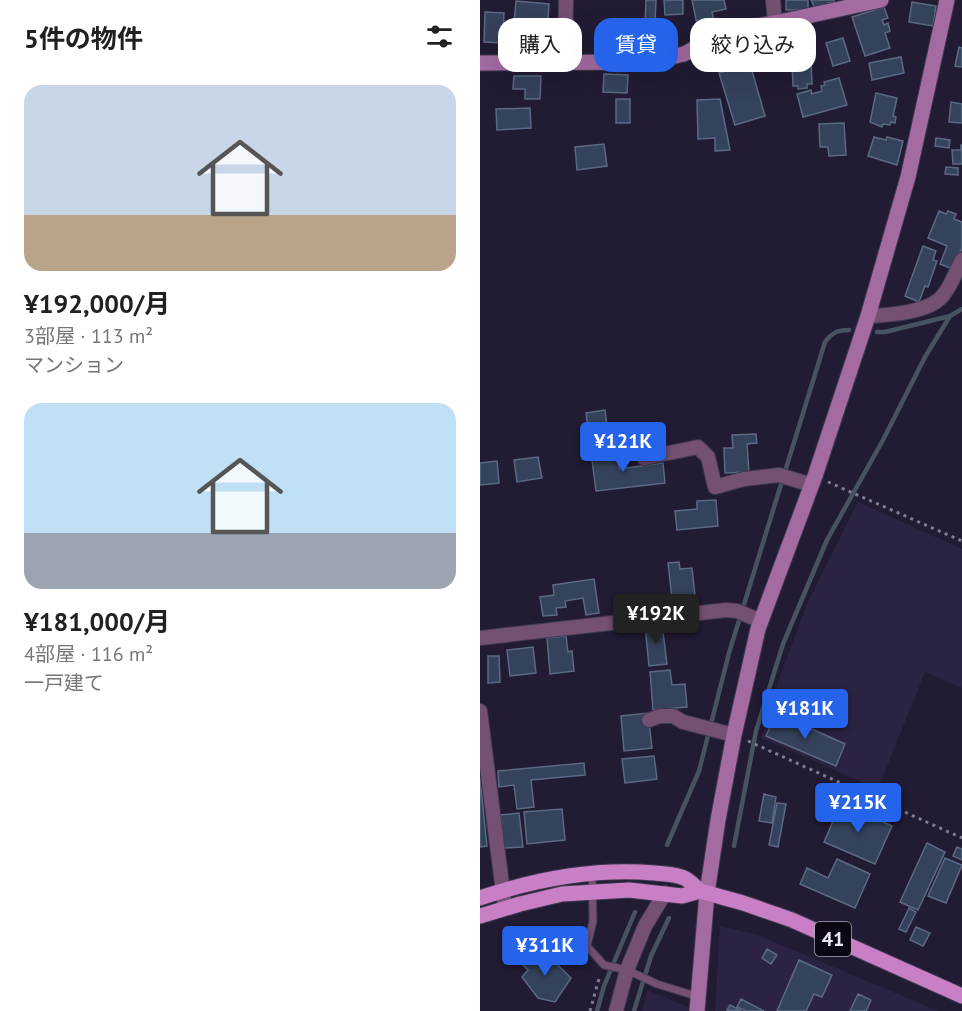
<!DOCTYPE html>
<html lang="ja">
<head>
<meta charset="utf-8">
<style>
  :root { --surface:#fff; --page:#f2f2f2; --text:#202124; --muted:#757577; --accent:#2563eb }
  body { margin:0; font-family:"PT Sans","Noto Sans JP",sans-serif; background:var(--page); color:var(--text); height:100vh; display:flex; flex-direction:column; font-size:22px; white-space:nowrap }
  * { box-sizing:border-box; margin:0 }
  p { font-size:20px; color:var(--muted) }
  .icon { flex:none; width:33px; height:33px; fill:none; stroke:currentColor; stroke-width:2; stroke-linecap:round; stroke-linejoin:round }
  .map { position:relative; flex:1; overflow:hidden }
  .panel { display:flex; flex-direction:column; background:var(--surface); width:480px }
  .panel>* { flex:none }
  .hud { position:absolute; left:18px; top:18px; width:374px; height:54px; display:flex; gap:12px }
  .price { position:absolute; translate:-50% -51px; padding:0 14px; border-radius:6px; background:var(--accent); color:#fff; font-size:20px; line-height:39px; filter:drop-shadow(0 2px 3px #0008) }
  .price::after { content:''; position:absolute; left:50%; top:36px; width:18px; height:14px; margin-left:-9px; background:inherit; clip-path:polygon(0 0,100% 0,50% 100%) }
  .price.selected { background:#222; color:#fff }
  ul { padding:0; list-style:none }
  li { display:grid; align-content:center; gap:12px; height:318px; padding:0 24px }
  li span { display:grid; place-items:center; height:186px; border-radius:18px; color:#555 }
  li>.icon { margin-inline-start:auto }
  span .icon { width:108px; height:108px; fill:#fffc; stroke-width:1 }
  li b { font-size:26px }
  h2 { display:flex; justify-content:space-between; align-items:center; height:72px; padding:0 24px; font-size:26px }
  .tag { padding:0 21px; border-radius:18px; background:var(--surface); box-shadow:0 6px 24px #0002; font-size:21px; line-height:54px }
  .tag.selected { background:var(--accent); color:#fff }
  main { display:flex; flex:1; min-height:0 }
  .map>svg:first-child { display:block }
  .built { fill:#2c2342 }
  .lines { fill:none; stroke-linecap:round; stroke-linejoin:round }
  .stream { stroke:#475460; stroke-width:4.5 }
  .building { fill:#35425b; stroke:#5b6984; stroke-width:1.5 }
  .lane-casing { stroke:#3e3850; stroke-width:9 }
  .street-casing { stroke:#3e3850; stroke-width:16 }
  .secondary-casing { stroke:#3e3850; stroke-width:17 }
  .primary-casing { stroke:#3e3850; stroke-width:17 }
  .path { stroke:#827c92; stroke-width:3; stroke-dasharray:3 4.5; stroke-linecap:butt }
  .lane { stroke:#745172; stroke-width:7 }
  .street { stroke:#745172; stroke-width:14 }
  .secondary { stroke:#a46ba1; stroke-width:15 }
  .primary { stroke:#c97fc5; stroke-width:15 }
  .labels { text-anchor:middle; stroke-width:6; stroke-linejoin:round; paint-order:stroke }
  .shield { fill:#0b0813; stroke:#a8a5b4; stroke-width:1.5 }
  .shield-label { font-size:20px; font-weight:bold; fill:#ece8f9 }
</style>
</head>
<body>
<main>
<section class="panel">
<h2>5件の物件<svg class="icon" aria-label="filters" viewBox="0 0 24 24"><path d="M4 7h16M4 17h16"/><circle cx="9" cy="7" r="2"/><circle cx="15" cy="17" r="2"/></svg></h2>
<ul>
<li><span style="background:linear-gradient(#c9d6e8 70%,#b9a48a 0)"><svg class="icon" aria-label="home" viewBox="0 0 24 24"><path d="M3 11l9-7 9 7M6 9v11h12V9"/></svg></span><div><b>¥192,000/月</b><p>3部屋 · 113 m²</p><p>マンション</p></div></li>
<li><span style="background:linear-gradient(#bfe0f5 70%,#9aa5b1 0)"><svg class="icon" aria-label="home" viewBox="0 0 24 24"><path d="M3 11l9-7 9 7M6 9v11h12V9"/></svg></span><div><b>¥181,000/月</b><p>4部屋 · 116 m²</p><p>一戸建て</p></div></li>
</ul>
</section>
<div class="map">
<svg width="482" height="1011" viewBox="0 0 482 1011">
  <rect width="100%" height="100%" fill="#221b34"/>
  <path class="built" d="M378,502L482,549V688L445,672L398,789L281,738L301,674L327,604Z
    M240,926L278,935L458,1011H235Z
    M167,990L208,1007V1011H162Z"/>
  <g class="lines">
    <path class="stream" d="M397,332H405L470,316L482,309
      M187,845L219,771L249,653L345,342C352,333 357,330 369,330
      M254,846L276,731L303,644L347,540L403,440L445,357L470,316
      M117,1011L124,986L155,912
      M154,1011L171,956L189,918"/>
  </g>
  <path class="building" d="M166,0H176L175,24L165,23Z
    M184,0H203V14L185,15Z
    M212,0H244L246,9L232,12L235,26L218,29Z
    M306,0H328V10H306Z
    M331,0H354V2L348,3L349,5L335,8Z
    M36,1L69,4L67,37L33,34Z
    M432,2L456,6L453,26L429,22Z
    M404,7L408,18L402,20L404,25L408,23L410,31L405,33L410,48L385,56L372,17Z
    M5,12L24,13L23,43L4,42Z
    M131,23L144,32L128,54L115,44Z
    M363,38L370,61L353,66L346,43Z
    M63,39H79V53H63Z
    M32,40L48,41V54H32Z
    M479,47L482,48V67L475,66Z
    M421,57L424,73L392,80L389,63Z
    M331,59L332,84H327V88L318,89V86H313L312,60Z
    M270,64L285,116L255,125L239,73Z
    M124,74L148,75L147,93L123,92Z
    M34,76H61L60,99H45V89H33Z
    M359,78L367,105L323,117L317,94L331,90L332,94L342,91L341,86L345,85L344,82Z
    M396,93L417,98L413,116L416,117L415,123L411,122L410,125L403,124L402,127L390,122Z
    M136,99H150V123H136Z
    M240,99L250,150L235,151V138L218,139L217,100Z
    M471,102L482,104V123L469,122Z
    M50,108L51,128L17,130L16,109Z
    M364,123L366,155L349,156L348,147H340L339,124Z
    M394,137L406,140L407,137L423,141L417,165L388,156Z
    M456,138L470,140L469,148L455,146Z
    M124,144L127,166L97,170L95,147Z
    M481,145H482V164H473L472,150H481Z
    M466,167L478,168V175L465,174Z
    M459,211L466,214L468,211L476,214L474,219L482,222V248L473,269L460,264L467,246L448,238Z
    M443,246L456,251L453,260L457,261L448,287L445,286L439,302L425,296Z
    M125,410L127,426L108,429L106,413Z
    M276,434L277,443L267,444L269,472L245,473L244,448H253L252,435Z
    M137,449L139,469L183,463L185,483L116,491L111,452Z
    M58,457L62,478L37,482L34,460Z
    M17,461L19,483L0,485V463Z
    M236,500L238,526L197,530L195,511L217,509V501Z
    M199,562L200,569L212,568L216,605L193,607L188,563Z
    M114,579L119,613L106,615L103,598L85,601L86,607L76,608L77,615L63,616L60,597L74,595L73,585Z
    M182,624L187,664L169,666L165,626Z
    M86,636L88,652L92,651L94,671L70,674L67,638Z
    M53,647L56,673L30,676L27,650Z
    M8,656H19L20,682L8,683Z
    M190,670L192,685L205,684L207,707L173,710L170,672Z
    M168,713L172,748L144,751L141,716Z
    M296,713L365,744L356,766L286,736Z
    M174,756L177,779L145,783L142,759Z
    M104,763L105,775L51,780L54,807L37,809L34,785L19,787L18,771Z
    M0,778L7,846L0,847Z
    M284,794L296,797L292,823L279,821Z
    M297,803L306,804L298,847L289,845Z
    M361,803L412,826L395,864L344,842Z
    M82,809L85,840L47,844L44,812Z
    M39,813L43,847L24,848L21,815Z
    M447,843L465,852L438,910L420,902Z
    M477,847L482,849V860L473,856Z
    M465,858L482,865L466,903L448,896Z
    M357,859L390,874L375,908L320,884L327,868L348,878Z
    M429,908L436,912L426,932L419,929Z
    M436,927L450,933L443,946L430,940Z
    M287,949L297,955L291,964L282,958Z
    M64,951L91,978L75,1002L58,998L42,977L48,970L40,962L47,954L56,958Z
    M319,960L352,975L342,997L334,994L326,1011H297Z
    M378,994L391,1000L386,1011H370Z
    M261,999L284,1011H266L257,1007Z
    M250,1005L261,1011L247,1010Z"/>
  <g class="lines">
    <g class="lane-casing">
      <path id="lane" d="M112,873L113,921L107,946L124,965L147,970L177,984L219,997"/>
    </g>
    <g class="street-casing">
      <path id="street" d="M293,0L295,23
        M85,62L86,0
        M388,316C409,315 451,313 464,294C472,284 476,271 482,260
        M164,458L218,447L228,457L235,487L264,479L299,475L332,485
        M0,638L246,610L257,611L281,621
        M0,711L25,908
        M169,720L180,716H193L203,722L254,735
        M136,1011L147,970L165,926L185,893"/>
    </g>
    <g class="secondary-casing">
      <path id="secondary" d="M0,63L169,62L204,54L247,31L295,23L401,0
        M217,1011L227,893L238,820L254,735L278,629L335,476L388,316L428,177L467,0"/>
    </g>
    <g class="primary-casing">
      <path id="primary" d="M0,898C56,879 115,868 174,873C184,874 198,874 206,879C211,882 216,887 220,891
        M0,916L40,904L82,894L149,890L202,896L220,891L263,903L312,920L482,996"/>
    </g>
    <path class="path" d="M348,482L482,541
      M268,741L482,838
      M110,1011L120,975"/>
    <use href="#lane" class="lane"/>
    <use href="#street" class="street"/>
    <use href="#secondary" class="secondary"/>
    <use href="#primary" class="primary"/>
  </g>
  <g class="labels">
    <rect class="shield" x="335" y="922" width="36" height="34" rx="4.5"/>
    <g class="shield-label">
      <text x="353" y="946">41</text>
    </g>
  </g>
</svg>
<b class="price" style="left:143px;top:473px">¥121K</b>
<b class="price selected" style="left:176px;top:645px">¥192K</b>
<b class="price" style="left:325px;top:740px">¥181K</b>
<b class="price" style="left:378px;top:834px">¥215K</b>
<b class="price" style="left:65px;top:977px">¥311K</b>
<div class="hud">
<a class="tag">購入</a>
<a class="tag selected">賃貸</a>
<a class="tag">絞り込み</a>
</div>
</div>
</main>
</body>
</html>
